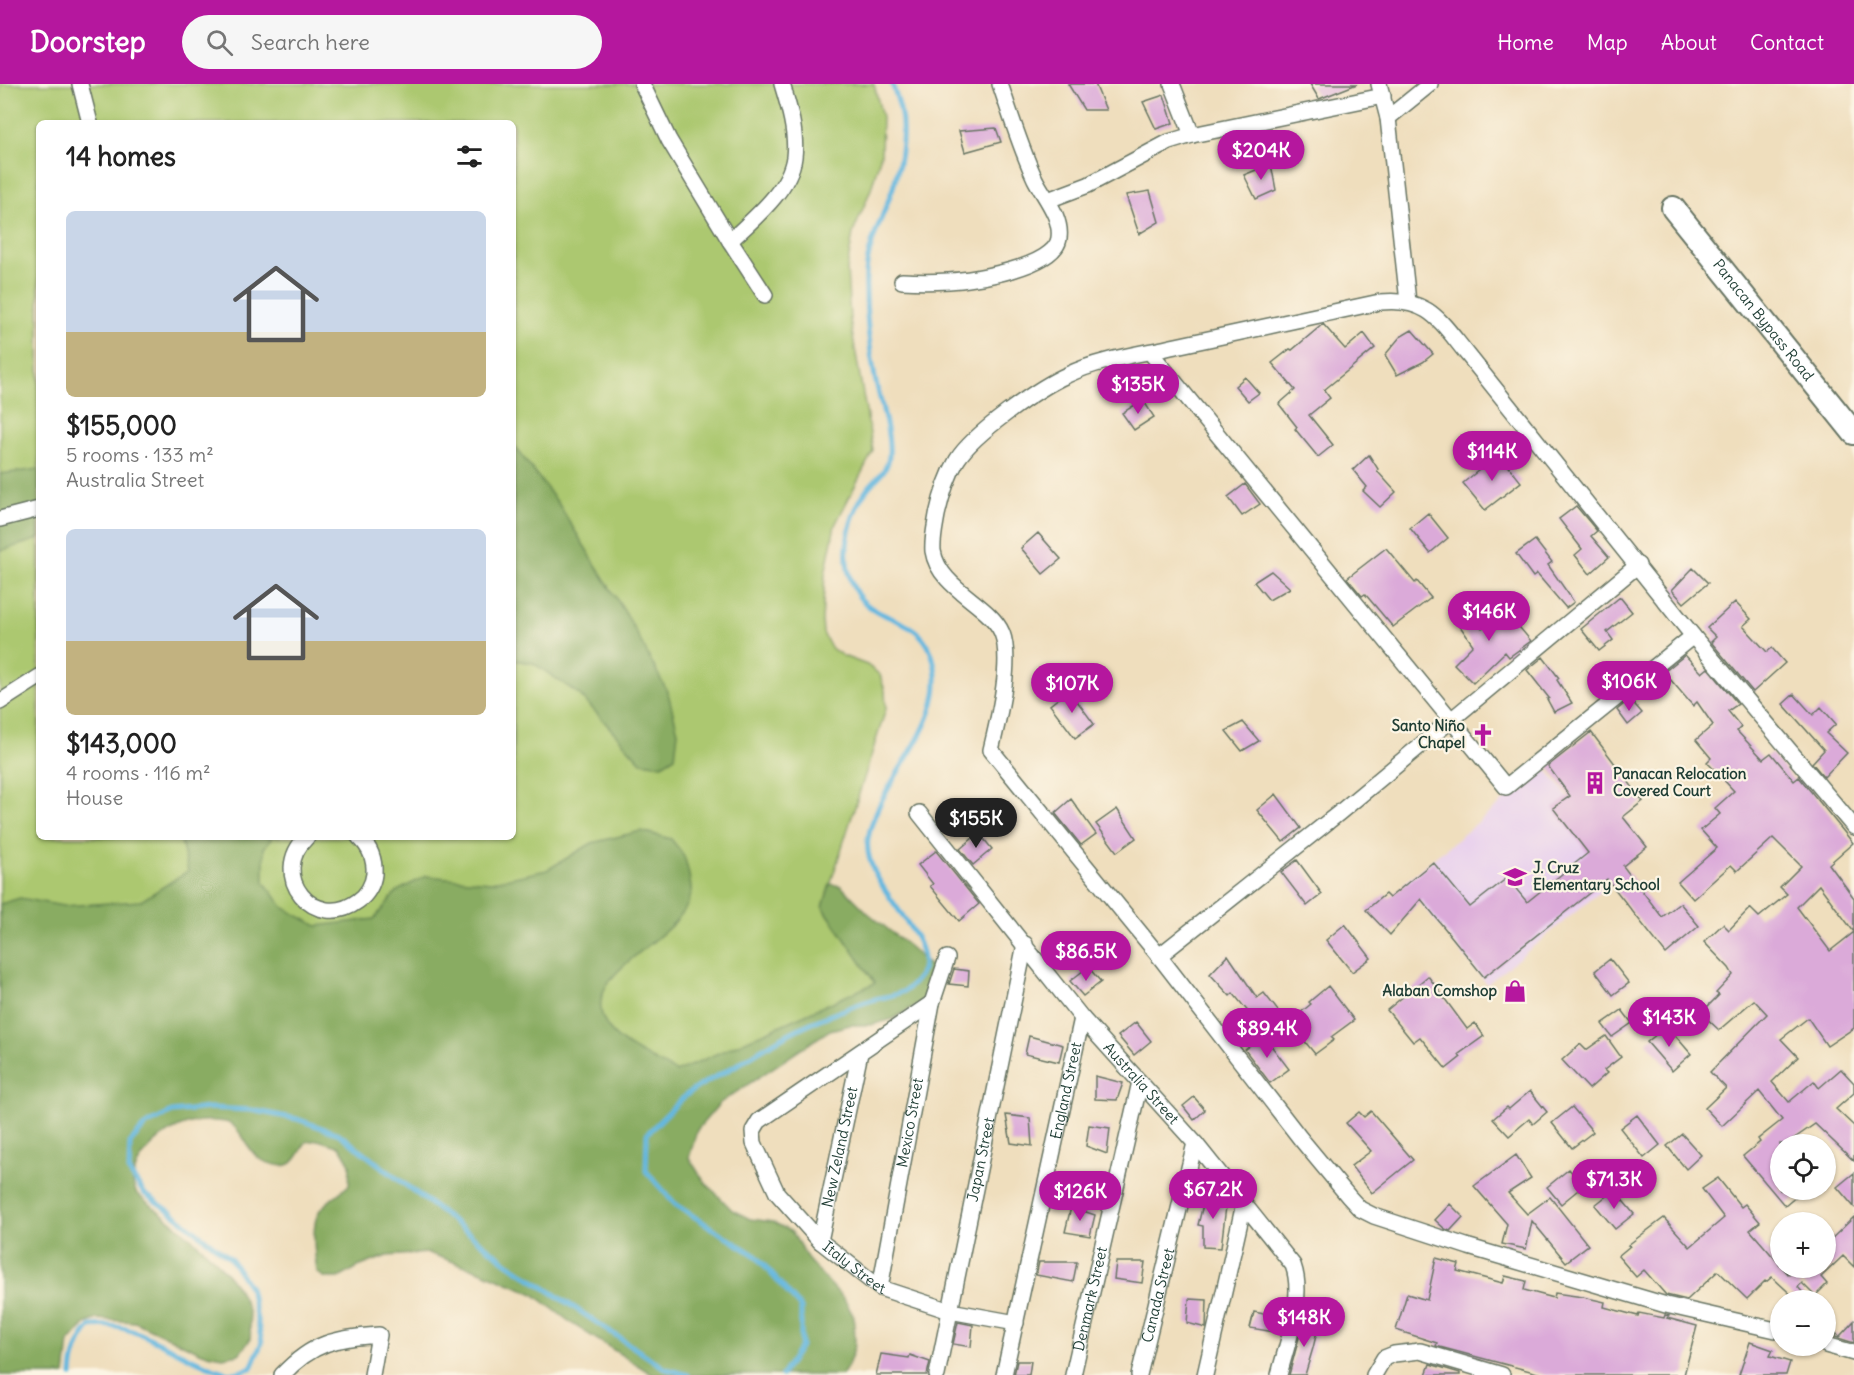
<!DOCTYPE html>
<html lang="en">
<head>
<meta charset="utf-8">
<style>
  :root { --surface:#fff; --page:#f6f6f6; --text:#222; --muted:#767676; --accent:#b5179e }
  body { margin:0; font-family:Delius,sans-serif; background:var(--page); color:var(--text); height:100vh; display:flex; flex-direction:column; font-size:22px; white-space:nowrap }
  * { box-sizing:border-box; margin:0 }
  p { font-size:20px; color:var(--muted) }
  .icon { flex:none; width:33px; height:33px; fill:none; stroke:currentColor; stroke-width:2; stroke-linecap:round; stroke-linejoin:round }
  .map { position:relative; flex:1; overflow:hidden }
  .details { position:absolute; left:36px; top:36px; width:480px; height:720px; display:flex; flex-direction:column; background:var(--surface); border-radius:9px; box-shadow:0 2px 4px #0004 }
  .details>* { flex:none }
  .tools { position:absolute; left:1770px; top:1050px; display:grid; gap:12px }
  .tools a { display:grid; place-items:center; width:66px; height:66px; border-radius:50%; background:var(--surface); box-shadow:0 2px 4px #0004; font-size:30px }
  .price { position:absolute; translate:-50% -51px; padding:0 14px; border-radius:21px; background:var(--accent); color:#fff; font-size:20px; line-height:39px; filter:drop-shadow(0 2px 3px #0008) }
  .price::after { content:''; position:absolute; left:50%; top:36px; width:18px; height:14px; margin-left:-9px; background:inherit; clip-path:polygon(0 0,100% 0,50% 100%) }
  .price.active { background:#222; color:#fff }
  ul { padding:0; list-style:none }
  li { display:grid; align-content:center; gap:12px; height:318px; padding:0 30px }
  li span { display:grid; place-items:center; height:186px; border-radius:9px; color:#555 }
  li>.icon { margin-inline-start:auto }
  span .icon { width:108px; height:108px; fill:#fffc; stroke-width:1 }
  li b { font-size:26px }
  h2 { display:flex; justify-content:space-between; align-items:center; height:72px; padding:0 30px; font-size:26px }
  header { display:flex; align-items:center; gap:36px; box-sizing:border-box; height:84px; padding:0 30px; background:var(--accent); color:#fff }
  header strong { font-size:28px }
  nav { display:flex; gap:33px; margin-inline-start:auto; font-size:21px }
  .search { width:420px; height:54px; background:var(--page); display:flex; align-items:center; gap:15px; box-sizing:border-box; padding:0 21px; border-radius:33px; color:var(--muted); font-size:22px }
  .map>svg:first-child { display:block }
  .built { fill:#e9d2ed }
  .green { fill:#acc86f; stroke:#668252; stroke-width:1.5; fill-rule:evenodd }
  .forest { fill:#89ac62; stroke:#54744b; stroke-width:1.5 }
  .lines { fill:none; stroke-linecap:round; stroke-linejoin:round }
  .stream { stroke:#63b7df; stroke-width:5 }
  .building { fill:#dbaad9; fill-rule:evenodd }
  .street-casing { stroke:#687564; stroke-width:18 }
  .secondary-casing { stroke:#687564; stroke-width:26 }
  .street { stroke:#fff; stroke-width:15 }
  .secondary { stroke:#fff; stroke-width:22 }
  .labels { text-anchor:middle; stroke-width:4.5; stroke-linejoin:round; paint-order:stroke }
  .street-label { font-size:15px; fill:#1f3d34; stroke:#fcf5e5 }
  .poi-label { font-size:15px; font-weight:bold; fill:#1f3d34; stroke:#fcf5e5; text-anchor:end }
</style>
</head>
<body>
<header>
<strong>Doorstep</strong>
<div class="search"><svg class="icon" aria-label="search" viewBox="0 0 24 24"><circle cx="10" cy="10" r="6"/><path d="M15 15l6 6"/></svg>Search here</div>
<nav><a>Home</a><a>Map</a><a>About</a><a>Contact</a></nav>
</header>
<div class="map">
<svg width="1854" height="1291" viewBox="0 0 1854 1291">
  <rect width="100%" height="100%" fill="#fcf5e5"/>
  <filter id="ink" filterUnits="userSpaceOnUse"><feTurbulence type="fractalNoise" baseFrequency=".0167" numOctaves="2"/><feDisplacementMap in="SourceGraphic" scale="12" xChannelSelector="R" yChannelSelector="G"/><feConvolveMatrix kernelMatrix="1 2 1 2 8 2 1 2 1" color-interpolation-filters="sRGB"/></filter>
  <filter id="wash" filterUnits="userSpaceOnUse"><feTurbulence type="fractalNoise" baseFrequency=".008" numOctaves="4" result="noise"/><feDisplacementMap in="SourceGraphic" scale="24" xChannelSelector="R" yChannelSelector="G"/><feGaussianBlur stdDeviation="1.35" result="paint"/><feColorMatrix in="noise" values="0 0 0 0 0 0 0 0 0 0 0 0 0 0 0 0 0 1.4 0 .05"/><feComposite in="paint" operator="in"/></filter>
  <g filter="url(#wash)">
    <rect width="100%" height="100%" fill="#efdebd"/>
    <path class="built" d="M1545,683L1626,787L1487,900L1404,799Z"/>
    <path class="green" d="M0,0H874L882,33L881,70L871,105L853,149L847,185L850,236L873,367L835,441L825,490L822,536L823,549L831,564L843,572L867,581L880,591L885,607L886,625L823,823L876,899L638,1005L0,955ZM39,39H513V753H39Z"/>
    <path class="forest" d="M513,360L558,419L629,535L668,609L678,648L675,673L662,681L641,678L580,611L533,579L513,576Z
      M39,385V455L0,467V390Z
      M641,747L671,755C675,760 681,767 684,773C687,779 692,804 691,810C683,859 567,889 610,946C622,962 658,978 676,988L875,899L823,823L830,800L841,802L868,829L911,864L932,884V897L923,917L893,935L871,941H850L830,946L720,1019L697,1046L689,1074L704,1097L732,1126L750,1135L773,1138L792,1148L809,1177L844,1215L854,1233L855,1261L848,1282L842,1291H653L574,1241L532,1209L480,1187L428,1169L387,1172L358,1183L339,1194H325L317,1188C315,1172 310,1140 320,1126C327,1117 340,1109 349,1101L350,1080L340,1063L318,1056L306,1058C301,1065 298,1076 290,1080C286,1082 281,1082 277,1081C246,1076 251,1055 231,1040C226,1037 219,1037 213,1037C185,1034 154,1053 140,1076C133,1088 130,1098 137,1110C172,1139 250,1192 250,1241C250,1245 251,1251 250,1255C248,1260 242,1266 239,1270L223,1273L202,1269L135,1238L97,1235L85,1240L69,1258L65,1291H0V820L20,814L63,822L141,817L188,787L180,753H273L264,764V798L284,824L317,842L374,835L397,807L426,792L491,798L547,786L592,759Z"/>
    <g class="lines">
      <path class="stream" d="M72,1291C73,1272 78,1256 91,1242C131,1237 165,1264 201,1279C211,1283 222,1289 233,1289C238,1289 245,1286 251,1284L262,1258L250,1204L230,1174L171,1128L145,1110L129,1088L130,1059L146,1041L172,1028L209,1024L251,1026L297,1035L339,1050L509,1180L666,1285L688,1291
        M782,1291L801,1262V1224L756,1172L676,1121L646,1087L647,1050C659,1038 671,1025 684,1013C696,1002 714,994 728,986C752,972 776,955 802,943C814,937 826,933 838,928C849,924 859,920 869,917C880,913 897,912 906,906C910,903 917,895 920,891C940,853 861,802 868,755C878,692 957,637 931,568C913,521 854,547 847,478C845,452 853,424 868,404C877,393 888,387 889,372C891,349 880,317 875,294C869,261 865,224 866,190C868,156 886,129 895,97C901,75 905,47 900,25C898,17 895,8 892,0"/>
    </g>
    <g id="blocks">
      <path class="building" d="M1068,0H1095L1106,26H1084Z
        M1310,0H1357L1319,15Z
        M1164,11L1173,39L1156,45L1143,18Z
        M996,44L1001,58L965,68L959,47Z
        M1271,80L1276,106L1256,115L1244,91Z
        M1150,107L1159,138L1139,150L1126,111Z
        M1323,240L1345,265L1364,249L1375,264L1324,306L1330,314L1309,331L1333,361L1318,373L1295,345L1297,343L1279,320L1295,306L1272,279L1290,265L1292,266Z
        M1412,246L1433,270L1423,278L1397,291L1385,271L1400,253Z
        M1245,293L1259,309L1248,317L1235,302Z
        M1143,316L1154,333L1134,346L1122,329Z
        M1499,370L1521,398L1485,426L1463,399Z
        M1369,371L1378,385L1377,387L1396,408L1380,423L1363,407L1367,403L1353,386Z
        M1245,400L1260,420L1242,432L1228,413Z
        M1576,422L1597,447L1591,452L1609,473L1590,490L1575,471L1582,465L1559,435Z
        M1428,429L1448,454L1430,469L1410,444Z
        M1038,449L1061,475L1043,490L1021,464Z
        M1535,456L1552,478L1548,481L1574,518L1566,524L1537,490L1533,493L1516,470Z
        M1386,464L1415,499L1417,497L1431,514L1393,543L1365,510L1362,512L1347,494Z
        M1693,484L1708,499L1684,519L1672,506Z
        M1271,487L1290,504L1269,516L1254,498Z
        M1620,513L1632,528L1607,548L1613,556L1599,567L1581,545Z
        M1735,518L1751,535L1743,542L1767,568L1772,564L1785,579L1753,608L1711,558L1716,553L1707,544Z
        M1469,525L1482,544L1504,525L1531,557L1509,573L1505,568L1473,599L1454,580L1473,561L1455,535Z
        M1685,571L1702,589L1708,584L1738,620L1728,627L1741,643L1737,647L1763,675L1771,669L1794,697L1799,693L1853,759L1829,780L1854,814V944L1827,962L1808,934L1781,955L1798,973L1772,998L1789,1018L1814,997L1819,1004L1841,985L1854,999V1009L1836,1025L1854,1042V1077L1815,1040L1786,1060H1780V1106H1804L1785,1122L1743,1072L1760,1058L1758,1055L1782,1036L1759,1007L1722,1042L1705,1024L1726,1004L1710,988L1767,930L1754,916L1719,946L1701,929L1719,911L1716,909L1733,891L1729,884L1704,858L1723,840L1729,846L1750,824L1759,833L1787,810L1780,803L1801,782L1773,754L1737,787L1731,781L1693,815L1678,798L1717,764L1701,746L1720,730L1715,724L1734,707L1707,678L1711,674L1696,656L1713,641L1697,618L1693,622L1664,588ZM1819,801L1854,848L1830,867L1797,823Z
        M1543,573L1559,594L1557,596L1572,619L1554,628L1547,615L1549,614L1527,586Z
        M1069,606L1094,640L1075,654L1050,621Z
        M1794,610L1813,631L1821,623L1836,640L1826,649L1847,669L1824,693L1812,679L1824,666L1783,620Z
        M1630,615L1642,629L1628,641L1617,626Z
        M1243,638L1259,657L1242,667L1226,647Z
        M1591,648L1643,717L1623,733L1647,763L1623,782L1662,833L1680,819L1699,842L1666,870L1607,795L1484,893L1421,815L1390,851L1366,826L1385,810L1389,814L1433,778L1470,823L1507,794L1527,818L1588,769L1553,724L1570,712L1548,682Z
        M1276,710L1301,744L1283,758L1257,726Z
        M1071,715L1096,750L1081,761L1055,729Z
        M1117,725L1136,754L1117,768L1096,740Z
        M979,749L992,765L973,781L960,765Z
        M936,767L979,820L959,837L930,802L933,800L918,781Z
        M1297,776L1322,810L1307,822L1281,788Z
        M1345,840L1371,874L1352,888L1326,856Z
        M1228,871L1257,914L1264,909L1286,937L1267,951L1233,909L1230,912L1210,890Z
        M1610,875L1629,899L1613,911L1595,887Z
        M1088,883L1101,898L1083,912L1070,897Z
        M954,885L969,887L968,902L949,900Z
        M1428,892L1467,945L1475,939L1484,952L1459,970L1461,973L1446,985L1420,953L1413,958L1387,926Z
        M1328,902L1354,936L1331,953L1334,956L1315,970L1289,938L1311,920L1309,918Z
        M1622,926L1632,939L1612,953L1602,940Z
        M1136,938L1151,957L1134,971L1118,952Z
        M1667,942L1691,970L1672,987L1647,958Z
        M1263,951L1289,985L1270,999L1245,966Z
        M1029,952L1063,961L1059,978L1025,970Z
        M1606,952L1621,973L1604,986L1607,989L1589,1005L1562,976L1580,960L1586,966Z
        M1095,992L1123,999L1117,1016L1095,1015Z
        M1530,1007L1547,1028L1533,1040L1529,1035L1509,1052L1493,1035L1507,1023L1509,1025Z
        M1194,1013L1205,1026L1194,1036L1183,1022Z
        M1572,1023L1593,1048L1572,1064L1552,1039Z
        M1371,1027L1413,1076L1372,1109L1351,1082L1371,1067L1346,1039L1359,1028L1364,1033Z
        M1006,1031L1030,1034L1032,1062L1011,1059Z
        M1637,1031L1660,1061L1644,1074L1620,1044Z
        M1089,1041L1110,1044L1107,1070L1086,1062Z
        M1682,1050L1701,1071L1686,1085L1667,1062Z
        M1516,1071L1531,1094L1508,1109L1527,1130L1550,1113L1588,1161L1566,1178L1532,1137L1526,1165L1502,1160L1507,1140L1474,1102Z
        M1569,1085L1583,1102L1561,1120L1547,1103Z
        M1854,1089V1123L1837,1103Z
        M1718,1094L1741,1123L1745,1120L1760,1138L1750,1146L1789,1191L1792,1188L1787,1184H1826V1160L1854,1133V1183L1843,1172L1821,1193L1827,1200L1815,1212L1802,1199L1798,1203L1804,1210L1797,1216L1772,1193L1766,1198L1765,1197L1747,1215L1718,1187L1687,1216L1666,1211L1644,1186L1636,1193L1618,1172L1630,1162L1628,1161L1664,1134L1690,1163L1724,1134L1702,1105Z
        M1614,1106L1634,1130L1615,1145L1595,1121Z
        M1206,1108L1227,1114L1221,1164L1203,1163V1142L1198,1141Z
        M1450,1120L1463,1133L1450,1147L1445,1145L1435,1136Z
        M1071,1123L1095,1131L1090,1152L1065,1148Z
        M1436,1174L1459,1180L1457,1187L1503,1199L1505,1192L1526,1197L1524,1206L1554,1214L1555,1209L1583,1213L1605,1218L1604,1223L1638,1232L1639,1229L1664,1234L1665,1231L1669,1232L1667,1234L1697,1242L1684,1291H1545L1436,1262L1437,1259L1396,1246L1407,1210L1427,1216Z
        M1039,1178H1077L1073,1198L1036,1191Z
        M1116,1178H1145L1142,1199L1114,1195Z
        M1189,1215L1207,1216L1206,1244L1187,1239Z
        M1254,1228L1284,1234L1281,1249L1250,1244Z
        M1304,1235L1319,1239L1313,1264L1305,1291H1289Z
        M1854,1237V1259L1835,1253L1836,1249L1839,1253Z
        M958,1238L973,1241L971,1263L953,1260Z
        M1750,1258L1773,1266L1770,1272L1790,1278L1786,1291H1739Z
        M881,1270L909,1274L910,1271L930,1278L927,1291H876Z
        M1017,1277H1031L1029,1291H1014Z
        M1430,1280L1460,1289V1291H1426Z"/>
    </g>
  </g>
  <g filter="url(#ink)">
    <use href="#blocks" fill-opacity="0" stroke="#687564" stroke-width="1.5"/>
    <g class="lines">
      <g class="street-casing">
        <g id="street">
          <path d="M80,0L90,39"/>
          <path d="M642,0L669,56L730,157L765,211"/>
          <path d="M1172,0L1192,51"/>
          <path d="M1379,0L1388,34L1408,218"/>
          <path d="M1388,34L1430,0"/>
          <path d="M1048,116L1088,101L1169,58L1192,51L1383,12"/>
          <path d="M730,157C752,136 790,106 794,73C797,49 789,23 782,0"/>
          <path d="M902,197C918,198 933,198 949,197C973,196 1056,183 1059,154C1062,133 1044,113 1035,95C1021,65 1011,32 1000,0"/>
          <path d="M1150,268L1506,703L1693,552"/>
          <path d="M0,435L39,425"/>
          <path d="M0,618L39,593"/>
          <path id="s1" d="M919,729L1082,934L1195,1059L1293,1181C1305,1213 1287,1259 1279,1291"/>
          <path d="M307,753C267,791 315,849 358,817C367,811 373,800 374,790C375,775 370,763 359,753"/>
          <path d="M1159,872L1339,729L1638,481"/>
          <path id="s2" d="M932,919L759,1037L753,1047L754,1059L777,1109L820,1157L880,1204L950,1227L1016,1239"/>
          <path id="s3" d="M820,1157L860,969"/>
          <path id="s4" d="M880,1204L932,919L947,874"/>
          <path d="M1780,1247L1666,1221L1469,1163L1374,1132L1360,1125L1349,1113L1300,1054L1159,872L991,666C998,636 1013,578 1002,549C990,520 939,505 933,467C932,456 935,443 937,431C941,413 947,393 957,376C973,350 1038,304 1067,291C1100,275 1141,270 1176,262C1244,247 1312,233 1380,218C1429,213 1440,237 1468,271L1693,552L1854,743"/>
          <path d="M1826,1261L1854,1269"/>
          <path d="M282,1291C313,1258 336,1254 379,1251L372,1291"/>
          <path id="s5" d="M937,1291L1025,860"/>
          <path id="s6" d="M1004,1291L1082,934"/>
          <path id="s7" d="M1073,1291L1140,998"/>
          <path id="s8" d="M1139,1291L1195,1059"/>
          <path d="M1205,1291L1244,1120"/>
          <path d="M1374,1291L1384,1274L1394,1270L1420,1267L1502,1291"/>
        </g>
      </g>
      <g class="secondary-casing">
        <g id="secondary">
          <path id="s9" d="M1673,124L1854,349"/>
        </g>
      </g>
      <use href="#street" class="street"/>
      <use href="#secondary" class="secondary"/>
    </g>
  </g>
  <defs>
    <g id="church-bare" transform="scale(1.8)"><path d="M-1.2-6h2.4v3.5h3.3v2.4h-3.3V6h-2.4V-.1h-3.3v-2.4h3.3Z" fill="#b5179e" stroke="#fcf5e5" stroke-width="2.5" paint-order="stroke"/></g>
    <g id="building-bare" transform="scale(1.8)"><path d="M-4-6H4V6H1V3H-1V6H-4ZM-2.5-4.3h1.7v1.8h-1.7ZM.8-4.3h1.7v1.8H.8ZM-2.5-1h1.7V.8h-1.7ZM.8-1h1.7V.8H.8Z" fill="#b5179e" stroke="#fcf5e5" stroke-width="2.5" paint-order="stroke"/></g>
    <g id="school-bare" transform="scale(1.8)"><path d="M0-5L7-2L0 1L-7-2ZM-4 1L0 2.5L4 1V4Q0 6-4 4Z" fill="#b5179e" stroke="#fcf5e5" stroke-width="2.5" paint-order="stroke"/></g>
    <g id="shop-bare" transform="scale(1.8)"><path d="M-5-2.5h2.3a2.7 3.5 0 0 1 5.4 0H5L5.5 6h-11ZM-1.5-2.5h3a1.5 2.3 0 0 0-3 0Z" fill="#b5179e" stroke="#fcf5e5" stroke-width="2.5" paint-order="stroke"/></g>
  </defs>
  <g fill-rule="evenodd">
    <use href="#church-bare" x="1483" y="651"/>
    <use href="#building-bare" x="1595" y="699"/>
    <use href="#school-bare" x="1515" y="793"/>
    <use href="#shop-bare" x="1515" y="907"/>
  </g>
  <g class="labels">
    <g class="street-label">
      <text dy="5" stroke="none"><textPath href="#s9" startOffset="144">Panacan Bypass Road</textPath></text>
      <text dy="5" stroke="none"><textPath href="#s1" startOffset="350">Australia Street</textPath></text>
      <text dy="5" stroke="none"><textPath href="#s6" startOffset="291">England Street</textPath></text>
      <text dy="5" stroke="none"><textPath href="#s4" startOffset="168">Mexico Street</textPath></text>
      <text dy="5" stroke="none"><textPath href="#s3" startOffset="96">New Zeland Street</textPath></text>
      <text dy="5" stroke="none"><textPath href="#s5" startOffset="220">Japan Street</textPath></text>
      <text dy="5" stroke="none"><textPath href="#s2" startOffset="396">Italy Street</textPath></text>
      <text dy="5" stroke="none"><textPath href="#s8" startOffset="82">Canada Street</textPath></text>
      <text dy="5" stroke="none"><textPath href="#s7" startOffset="78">Denmark Street</textPath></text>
    </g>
    <g class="poi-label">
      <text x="1465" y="647">Santo Niño<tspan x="1465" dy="17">Chapel</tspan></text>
      <text x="1613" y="695" text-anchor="start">Panacan Relocation<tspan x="1613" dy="17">Covered Court</tspan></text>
      <text x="1533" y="789" text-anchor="start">J. Cruz<tspan x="1533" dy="17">Elementary School</tspan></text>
      <text x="1497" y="912">Alaban Comshop</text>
    </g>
  </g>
</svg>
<div class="tools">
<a><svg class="icon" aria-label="locate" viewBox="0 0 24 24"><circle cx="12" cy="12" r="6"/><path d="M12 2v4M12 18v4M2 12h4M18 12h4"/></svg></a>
<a>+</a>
<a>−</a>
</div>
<b class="price" style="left:1261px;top:97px">$204K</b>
<b class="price" style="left:1138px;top:331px">$135K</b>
<b class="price" style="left:1492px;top:398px">$114K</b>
<b class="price" style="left:1489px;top:558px">$146K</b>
<b class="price" style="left:1629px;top:628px">$106K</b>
<b class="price" style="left:1072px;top:630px">$107K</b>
<b class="price active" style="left:976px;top:765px">$155K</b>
<b class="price" style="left:1086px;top:898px">$86.5K</b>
<b class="price" style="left:1669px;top:964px">$143K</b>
<b class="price" style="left:1267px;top:975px">$89.4K</b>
<b class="price" style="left:1614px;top:1126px">$71.3K</b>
<b class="price" style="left:1213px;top:1136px">$67.2K</b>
<b class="price" style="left:1080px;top:1138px">$126K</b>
<b class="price" style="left:1304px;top:1264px">$148K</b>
<section class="details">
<h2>14 homes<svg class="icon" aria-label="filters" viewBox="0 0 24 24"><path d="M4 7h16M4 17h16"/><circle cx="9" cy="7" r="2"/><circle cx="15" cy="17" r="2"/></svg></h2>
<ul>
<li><span style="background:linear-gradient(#c9d6e8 65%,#c2b280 0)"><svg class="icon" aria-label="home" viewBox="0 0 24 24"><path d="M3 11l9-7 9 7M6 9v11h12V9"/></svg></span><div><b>$155,000</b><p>5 rooms · 133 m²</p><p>Australia Street</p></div></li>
<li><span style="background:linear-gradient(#c9d6e8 60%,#c2b280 0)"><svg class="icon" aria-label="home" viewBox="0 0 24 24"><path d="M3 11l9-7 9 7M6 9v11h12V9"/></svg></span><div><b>$143,000</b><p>4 rooms · 116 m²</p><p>House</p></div></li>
</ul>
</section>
</div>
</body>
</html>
